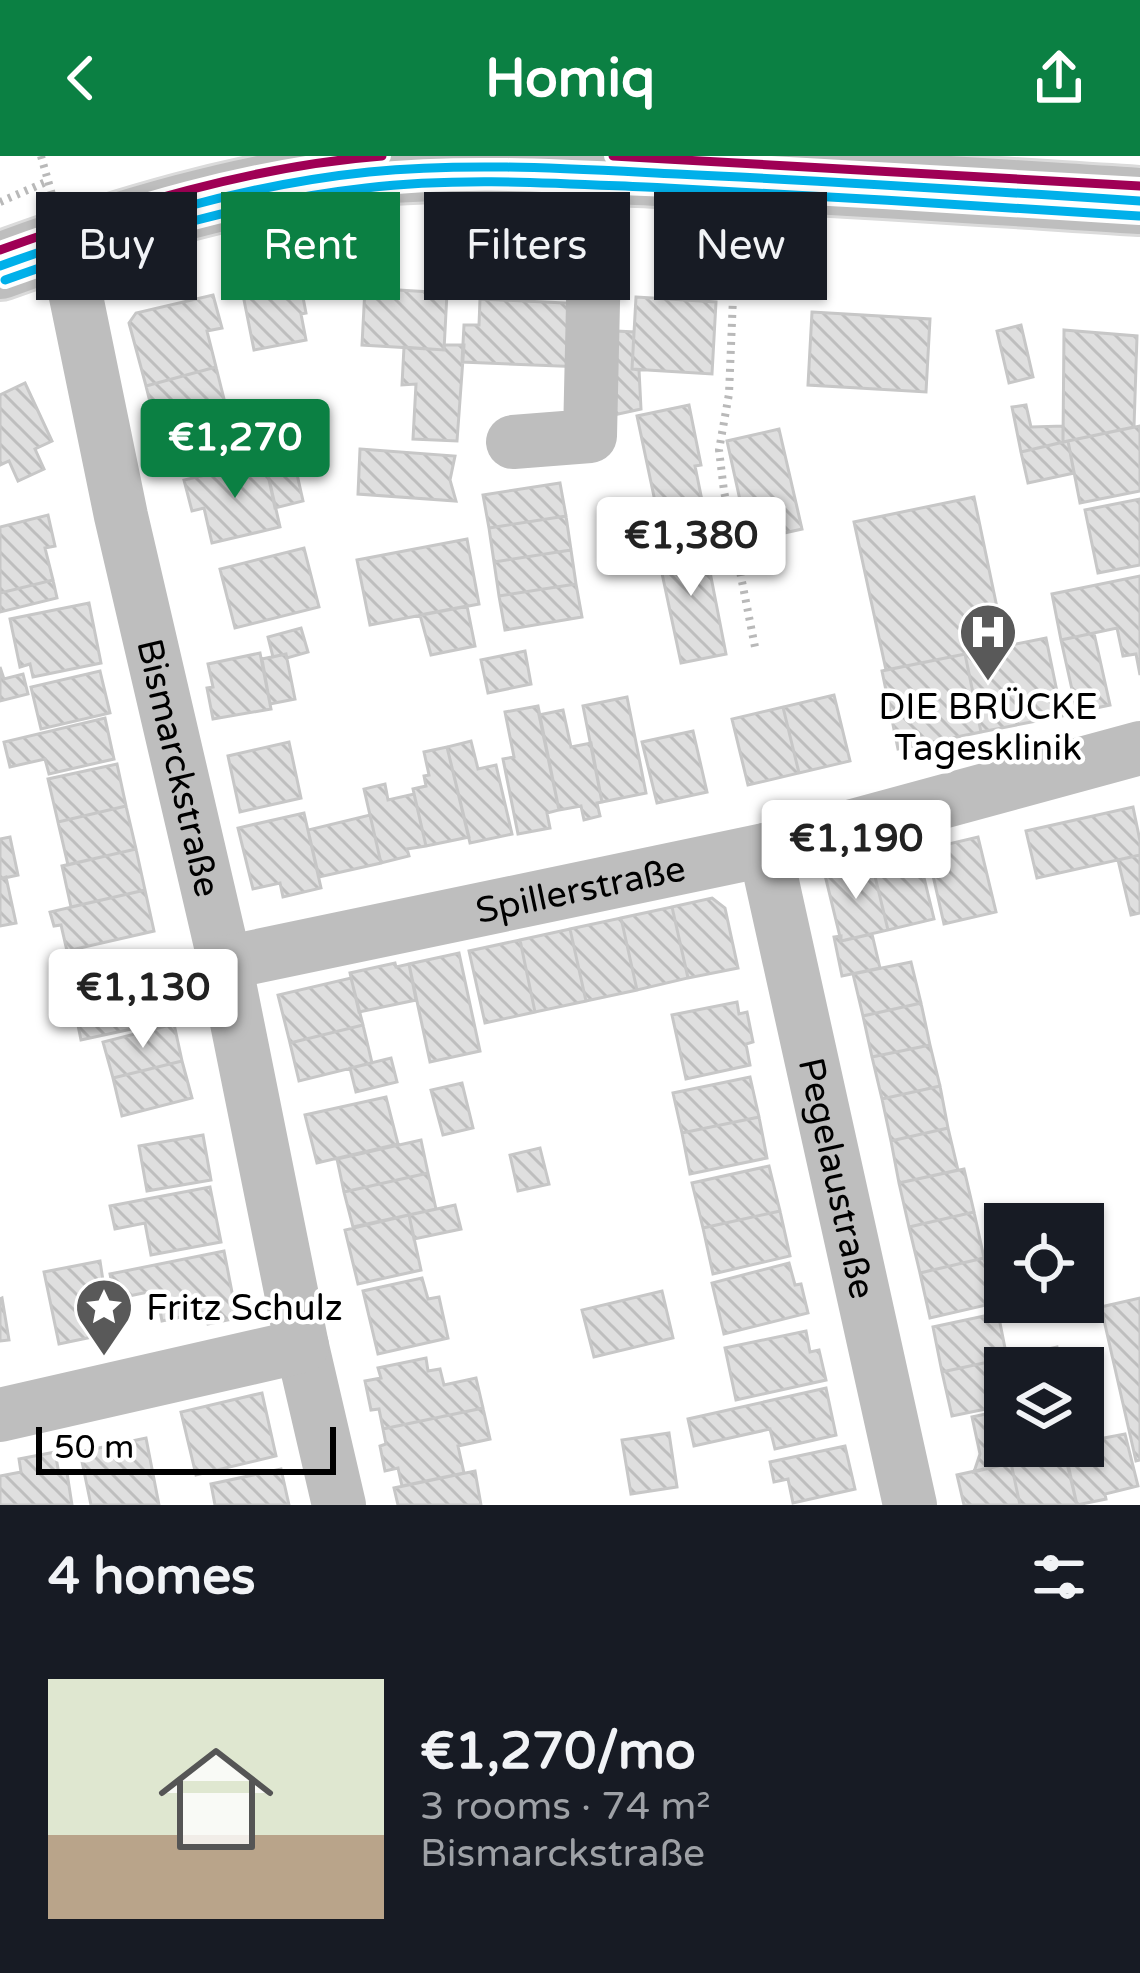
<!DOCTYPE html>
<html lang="en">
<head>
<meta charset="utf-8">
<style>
  :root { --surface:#171b24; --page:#242831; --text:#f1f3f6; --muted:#9ea1a6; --line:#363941; --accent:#0b8043 }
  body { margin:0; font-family:"Varela Round",sans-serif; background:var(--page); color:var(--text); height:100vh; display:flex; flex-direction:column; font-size:45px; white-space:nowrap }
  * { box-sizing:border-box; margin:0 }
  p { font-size:39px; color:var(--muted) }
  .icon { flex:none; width:66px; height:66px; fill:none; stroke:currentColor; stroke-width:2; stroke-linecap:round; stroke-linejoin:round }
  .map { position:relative; height:1349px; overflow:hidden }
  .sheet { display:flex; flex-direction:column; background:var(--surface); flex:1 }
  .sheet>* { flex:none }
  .banner { position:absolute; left:36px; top:36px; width:1068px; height:108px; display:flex; gap:24px }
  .fabs { position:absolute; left:984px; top:1047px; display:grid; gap:24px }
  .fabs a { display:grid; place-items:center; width:120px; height:120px; border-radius:0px; background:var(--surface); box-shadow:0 3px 9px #0004; font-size:60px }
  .scale { position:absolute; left:36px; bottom:30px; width:300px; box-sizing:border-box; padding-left:12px; border:6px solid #000; border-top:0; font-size:33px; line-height:42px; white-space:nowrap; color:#000; -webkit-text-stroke:9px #fff; paint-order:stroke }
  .price { position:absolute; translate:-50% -102px; padding:0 27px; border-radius:12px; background:#fff; color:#222; font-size:39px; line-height:78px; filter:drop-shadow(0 3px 6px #0008) }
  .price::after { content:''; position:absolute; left:50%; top:72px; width:36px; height:27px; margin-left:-18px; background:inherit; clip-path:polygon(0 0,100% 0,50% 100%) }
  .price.current { background:var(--accent); color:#fff }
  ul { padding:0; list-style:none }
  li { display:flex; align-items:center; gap:36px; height:300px; padding:0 48px }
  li+li { border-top:3px solid var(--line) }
  li span { display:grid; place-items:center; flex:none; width:336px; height:240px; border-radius:0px; color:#555 }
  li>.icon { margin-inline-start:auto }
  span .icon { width:144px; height:144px; fill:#fffc; stroke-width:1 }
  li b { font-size:51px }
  h2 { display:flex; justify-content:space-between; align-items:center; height:144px; padding:0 48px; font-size:51px }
  .chip { padding:0 42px; border-radius:0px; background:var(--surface); box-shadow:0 3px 9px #0004; font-size:42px; line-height:108px }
  .chip.current { background:var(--accent); color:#fff }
  header { display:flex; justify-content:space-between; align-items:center; height:156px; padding:0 48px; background:var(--accent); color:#fff; font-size:54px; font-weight:700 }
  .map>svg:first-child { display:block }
  .building { fill:url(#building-back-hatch); stroke:#c7c7c7; stroke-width:3 }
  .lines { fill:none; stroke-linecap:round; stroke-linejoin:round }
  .major-casing { stroke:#dbdbdb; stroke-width:72 }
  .path { stroke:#b9b9b9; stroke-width:8; stroke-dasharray:3 6; stroke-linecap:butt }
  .minor { stroke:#bebebe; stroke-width:54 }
  .major { stroke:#bebebe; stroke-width:66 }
  .bus-1-casing { stroke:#fff; stroke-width:18 }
  .bus-2-casing { stroke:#fff; stroke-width:18 }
  .bus-3-casing { stroke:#fff; stroke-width:18 }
  .bus-1 { stroke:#00b0ea; stroke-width:9 }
  .bus-2 { stroke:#00b0ea; stroke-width:9 }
  .bus-3 { stroke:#9f0055; stroke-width:9 }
  .labels { text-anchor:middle; stroke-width:9; stroke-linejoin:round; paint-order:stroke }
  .poi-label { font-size:36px; fill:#000; stroke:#fff }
  .street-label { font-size:36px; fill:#000; stroke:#fff }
</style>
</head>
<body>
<header><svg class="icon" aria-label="back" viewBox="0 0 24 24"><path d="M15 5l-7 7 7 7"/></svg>Homiq<svg class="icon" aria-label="share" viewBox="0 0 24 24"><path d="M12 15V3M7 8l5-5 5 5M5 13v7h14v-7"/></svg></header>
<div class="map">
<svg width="1140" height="1349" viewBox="0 0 1140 1349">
  <defs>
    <pattern id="building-back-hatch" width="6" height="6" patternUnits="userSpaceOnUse" patternTransform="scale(3)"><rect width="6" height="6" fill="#dfdfdf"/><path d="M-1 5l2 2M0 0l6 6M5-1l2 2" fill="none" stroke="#bebebe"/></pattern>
  </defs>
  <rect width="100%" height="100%" fill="#fff"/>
  <path class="building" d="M264,124L266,133L300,126L306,157L301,158L306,184L254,194L241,129Z
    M365,132L447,137L444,194L362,189Z
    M213,139L222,172L207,175L216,211L146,230L129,167L136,157Z
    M636,141L716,146L712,218L632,213Z
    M480,143L585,148L583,211L462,206L464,169H479Z
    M812,156L930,163L926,236L808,229Z
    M1021,169L1033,221L1009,227L997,175Z
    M597,174L634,176L632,213L639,214L641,253L596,263Z
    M1064,174L1137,180L1134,271L1063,286Z
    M444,189H464L457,285L413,283L416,228L402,229L404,191L444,194Z
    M216,211L235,287L177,302L174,291L162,294L146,230Z
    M25,227L52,285L35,293L44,313L18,325L9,305L0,309V239Z
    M689,249L701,309L695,310L709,379L664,388L637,260Z
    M1026,249L1031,271L1063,270V286L1021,296L1012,251Z
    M1140,270V335L1080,347L1068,285Z
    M779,273L802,373L749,385L727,285Z
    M1068,285L1074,317L1028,327L1021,296Z
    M290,287L303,345L275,352L265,305L258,306L255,294Z
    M360,293L455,300L450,324L456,345L358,338Z
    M265,305L280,371L212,387L204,352L192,355L184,324Z
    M560,327L566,360L489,372L483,339Z
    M974,341L1005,490L886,514L854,366Z
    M1140,343V409L1098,417L1085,354Z
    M48,359L55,390L45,392L53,424L0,437V371Z
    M566,360L571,394L494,406L489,372Z
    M703,380L726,498L681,507L656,389Z
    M467,383L479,448L370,469L357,404Z
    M304,392L319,451L235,472L220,413Z
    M571,394L576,428L499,440L494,406Z
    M1140,420V519L1136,498L1123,500L1117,472L1061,484L1052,438Z
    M53,424L57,442L0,456V437Z
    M576,428L582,461L505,474L499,440Z
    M89,447L101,507L33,521L30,508L20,511L10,463Z
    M467,450L475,490L431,499L420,459Z
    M301,472L308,496L287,502L286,498L273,501L268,481Z
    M1094,477L1110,549L1077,556L1061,484Z
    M1046,482L1062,560L981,576L965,498Z
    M525,495L531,528L488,537L481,504Z
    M260,497L271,553L213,563L207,532L213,531L208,508Z
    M286,498L295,543L270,548L262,503Z
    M965,498L981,576L898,593L882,515Z
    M0,511L4,523L23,518L28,538L0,545Z
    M100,515L110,557L41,573L31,531Z
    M834,539L850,605L799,617L783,551Z
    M627,541L646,637L602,646L583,550Z
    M538,550L559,654L547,657L550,672L518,678L503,603L514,601L505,556Z
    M783,551L799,617L748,629L732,563Z
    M563,554L571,591L591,587L602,646L597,647L600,660L584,664L581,650L559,654L539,559Z
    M105,562L114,603L49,618L45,603L10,611L4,586Z
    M693,575L707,636L657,647L642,586Z
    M471,585L478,613L496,609L512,678L470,687L447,591Z
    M289,586L301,642L240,656L228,600Z
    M447,591L469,681L426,690L413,633L426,630L424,620L429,619L424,596Z
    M117,608L126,650L58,666L48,623Z
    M385,628L388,644L414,638L426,690L407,693L409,700L381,707L364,633Z
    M126,650L136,693L68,709L58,666Z
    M1133,651L1140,685V699L1037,722L1026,675Z
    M304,657L321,732L283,741L280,727L253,733L238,672Z
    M370,659L381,707L319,721L308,674Z
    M10,681L18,719L0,723V683Z
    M978,681L996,756L944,768L927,693Z
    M136,693L145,734L71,751L62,710Z
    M918,697L934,763L888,774L872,708Z
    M1140,699V757L1131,759L1118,704Z
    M872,708L888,774L841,785L825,719Z
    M6,721L16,767L0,770V723Z
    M145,734L154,775L67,795L61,769L54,770L50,756Z
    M712,742L725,752L738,812L688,822L672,751Z
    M672,751L688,822L637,834L621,762Z
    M621,762L637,834L586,845L570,773Z
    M570,773L586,845L535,856L520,784Z
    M872,778L880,812L842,820L834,781L841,780V785Z
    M520,784L535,856L485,867L469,795Z
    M459,797L480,895L430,906L409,808Z
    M161,805L173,864L81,884L69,825Z
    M911,806L921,847L863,860L853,818Z
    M395,807L396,811L409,808L416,844L359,856L350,817Z
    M351,822L363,869L290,887L278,839Z
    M737,846L739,858L747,856L753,886L746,888L750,909L686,923L672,859Z
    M921,847L930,889L872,901L863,860Z
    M174,868L182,905L113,922L103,886Z
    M363,869L372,907L299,925L290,887Z
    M930,889L940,930L882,943L872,901Z
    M391,902L397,926L356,936L350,912Z
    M182,905L192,942L122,960L113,922Z
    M750,921L759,961L682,977L673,937Z
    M462,927L473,972L443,979L431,934Z
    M940,930L948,972L891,985L882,943Z
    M386,941L398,988L317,1007L305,959Z
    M759,961L767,1002L690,1018L682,977Z
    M948,972L958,1014L899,1027L891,985Z
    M203,979L211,1024L147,1035L139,990Z
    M421,984L428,1017L344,1036L337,1003Z
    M540,992L549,1028L518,1035L510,999Z
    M769,1010L780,1055L703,1072L692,1027Z
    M964,1013L974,1056L909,1071L899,1027Z
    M428,1017L436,1053L353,1071L344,1036Z
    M210,1031L221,1086L151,1099L145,1067L115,1073L110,1050Z
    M455,1049L461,1073L414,1083L409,1059Z
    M780,1055L790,1100L713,1118L703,1072Z
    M974,1056L984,1102L920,1117L909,1071Z
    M409,1059L421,1114L358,1128L345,1074Z
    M224,1095L237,1162L208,1168L205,1156L162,1165L158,1144L151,1145L148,1136L115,1143L110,1118Z
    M984,1102L995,1147L930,1162L920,1117Z
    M100,1105L111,1177L59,1188L44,1116Z
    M789,1107L795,1129L801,1128L808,1157L724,1178L712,1127Z
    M422,1122L428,1143L439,1141L448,1182L378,1198L363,1135Z
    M662,1135L673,1182L594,1201L582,1154Z
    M2,1142L9,1184L0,1185V1143Z
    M1140,1142V1304L1136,1305L1101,1151Z
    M998,1157L1007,1202L942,1216L933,1171Z
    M806,1175L810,1196L819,1194L826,1224L736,1244L725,1192Z
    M1057,1191L1061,1212H1009L1007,1202Z
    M426,1202L428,1215L440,1213L444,1229L476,1222L483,1252L383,1273L379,1253L371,1254L365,1225L381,1222L378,1212Z
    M1007,1202L1009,1212H1005V1249L952,1260L942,1216Z
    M826,1232L836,1279L775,1293L770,1273L694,1290L688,1263Z
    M262,1237L276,1300L196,1319L181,1256Z
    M483,1252L490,1283L458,1290L464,1317L402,1330L398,1312L385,1315L380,1290L386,1288L383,1273Z
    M1000,1255L1011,1307L974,1316L980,1298L972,1261Z
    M669,1277L677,1331L631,1338L622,1284Z
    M1125,1278L1138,1330L1105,1338L1106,1343L1077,1349L1064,1290H1083V1286Z
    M146,1282L159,1349H91L80,1296Z
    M845,1290L855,1333L793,1347L788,1323L774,1326L770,1306Z
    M1064,1295L1077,1349H1020L1011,1307Z
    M55,1296L59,1318L67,1317L72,1349H0V1320L21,1316L19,1303Z
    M1011,1307L1020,1349H964L957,1319Z
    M281,1313L289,1349H215L211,1328Z
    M475,1315L481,1349H398L394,1332Z"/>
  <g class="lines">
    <g class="major-casing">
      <path id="major" d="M0,110C118,67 243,29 369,16C465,7 563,13 659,17C820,24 980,35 1140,45"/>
    </g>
    <path class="path" d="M41,0L53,42
      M0,46L48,25
      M736,69L729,238L719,294L724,335L755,491"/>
    <g class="minor">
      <path id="s1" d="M65,87L121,360L225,807L302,1190L339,1349"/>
      <path d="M513,286L590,280L596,15"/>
      <path id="s2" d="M765,694L910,1349"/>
      <path id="s3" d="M225,807L765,694L1140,592"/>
      <path d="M0,1259L302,1190"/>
    </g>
    <use href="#major" class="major"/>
    <g class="bus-1-casing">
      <path id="bus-1" d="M0,110C120,67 242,29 369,16C471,6 575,13 677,18C832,25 986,35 1140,45"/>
    </g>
    <g class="bus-2-casing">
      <path id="bus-2" d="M5,124C123,82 242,46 366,32C465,20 567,28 666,32C824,40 981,50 1139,60"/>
    </g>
    <g class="bus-3-casing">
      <path id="bus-3" d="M613,0L1140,30
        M0,94C123,50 251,10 382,0"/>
    </g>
    <use href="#bus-1" class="bus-1"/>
    <use href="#bus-2" class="bus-2"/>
    <use href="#bus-3" class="bus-3"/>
  </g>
  <defs>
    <g id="hospital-pin" transform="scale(3)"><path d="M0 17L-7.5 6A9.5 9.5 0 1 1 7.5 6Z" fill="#595959" stroke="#fff"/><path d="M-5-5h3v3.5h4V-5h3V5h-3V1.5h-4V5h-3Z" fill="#fff"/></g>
    <g id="sight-pin" transform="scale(3)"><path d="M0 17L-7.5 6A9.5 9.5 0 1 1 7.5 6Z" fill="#595959" stroke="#fff"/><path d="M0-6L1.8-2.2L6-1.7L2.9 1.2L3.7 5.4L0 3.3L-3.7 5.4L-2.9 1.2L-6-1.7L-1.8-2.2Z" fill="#fff"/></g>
  </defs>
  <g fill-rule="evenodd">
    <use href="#hospital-pin" x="988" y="476"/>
    <use href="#sight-pin" x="104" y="1151"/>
  </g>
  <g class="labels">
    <g class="poi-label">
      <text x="988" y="563">DIE BRÜCKE<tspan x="988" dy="41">Tagesklinik</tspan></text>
      <text x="146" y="1164" text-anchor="start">Fritz Schulz</text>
    </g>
    <g class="street-label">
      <text dy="13" stroke="none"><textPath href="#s1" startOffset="537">Bismarckstraße</textPath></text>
      <text dy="13" stroke="none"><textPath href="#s3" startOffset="363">Spillerstraße</textPath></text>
      <text dy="13" stroke="none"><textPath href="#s2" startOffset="336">Pegelaustraße</textPath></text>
    </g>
  </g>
</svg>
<div class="fabs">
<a><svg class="icon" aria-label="locate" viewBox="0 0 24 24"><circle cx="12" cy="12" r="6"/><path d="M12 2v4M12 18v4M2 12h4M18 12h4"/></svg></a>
<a><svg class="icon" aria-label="layers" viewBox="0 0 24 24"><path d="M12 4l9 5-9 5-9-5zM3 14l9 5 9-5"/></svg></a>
</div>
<div class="scale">50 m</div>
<b class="price current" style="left:235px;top:345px">€1,270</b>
<b class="price" style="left:691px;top:443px">€1,380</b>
<b class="price" style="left:856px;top:746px">€1,190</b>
<b class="price" style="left:143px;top:895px">€1,130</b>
<div class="banner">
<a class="chip">Buy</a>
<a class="chip current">Rent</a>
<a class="chip">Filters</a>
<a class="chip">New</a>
</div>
</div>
<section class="sheet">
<h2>4 homes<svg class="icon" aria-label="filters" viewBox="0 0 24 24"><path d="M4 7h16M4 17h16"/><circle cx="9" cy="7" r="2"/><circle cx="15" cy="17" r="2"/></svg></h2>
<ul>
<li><span style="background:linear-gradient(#dfe7d0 65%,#b9a48a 0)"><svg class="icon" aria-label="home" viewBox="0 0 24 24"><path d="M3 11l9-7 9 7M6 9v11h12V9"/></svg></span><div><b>€1,270/mo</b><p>3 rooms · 74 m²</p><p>Bismarckstraße</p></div></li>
</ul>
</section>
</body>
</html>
